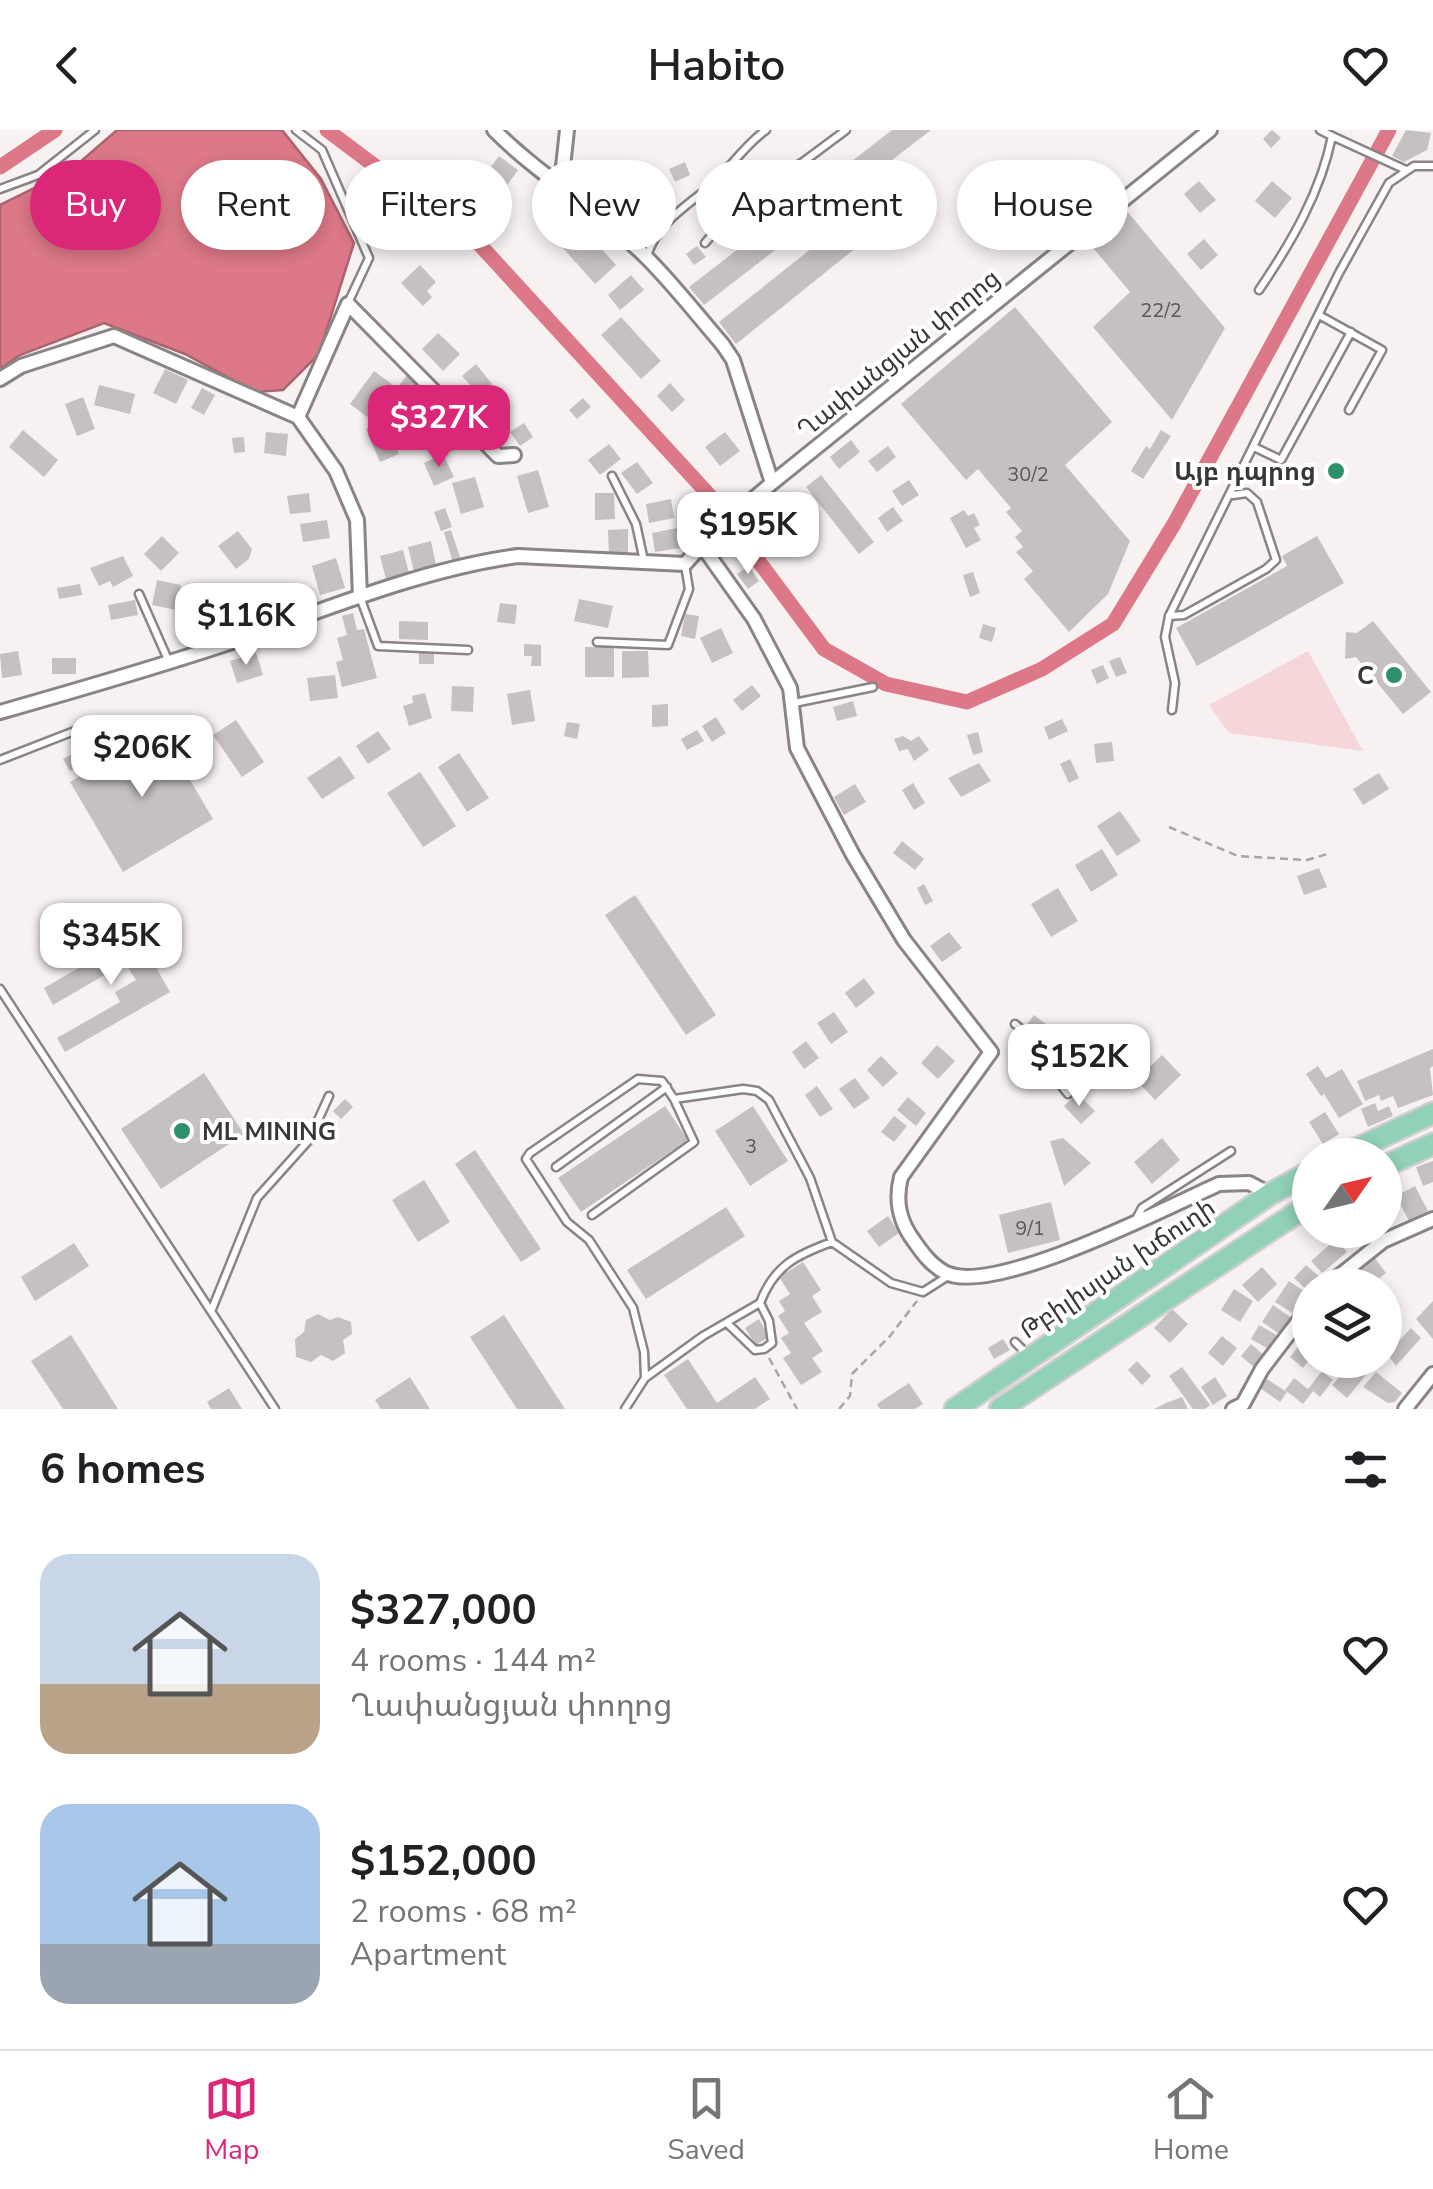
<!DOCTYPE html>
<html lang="en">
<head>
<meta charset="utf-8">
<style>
  :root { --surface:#fff; --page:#f2f2f2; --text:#202124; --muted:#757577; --line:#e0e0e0; --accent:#db2777 }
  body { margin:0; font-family:"Nunito Sans","Noto Sans Armenian",sans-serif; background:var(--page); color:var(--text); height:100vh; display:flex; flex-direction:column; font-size:38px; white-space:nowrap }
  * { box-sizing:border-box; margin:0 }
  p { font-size:32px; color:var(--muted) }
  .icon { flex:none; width:55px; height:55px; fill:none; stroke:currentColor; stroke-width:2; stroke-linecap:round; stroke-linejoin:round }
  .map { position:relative; height:1279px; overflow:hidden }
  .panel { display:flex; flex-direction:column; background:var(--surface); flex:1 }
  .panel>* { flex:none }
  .banner { position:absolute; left:30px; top:30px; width:1375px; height:90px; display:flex; gap:20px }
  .needle { width:65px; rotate:56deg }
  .tools { position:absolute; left:1292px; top:1008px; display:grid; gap:20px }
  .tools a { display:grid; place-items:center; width:110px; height:110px; border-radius:50%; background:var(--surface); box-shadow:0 5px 15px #0003; font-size:50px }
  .price { position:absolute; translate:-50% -85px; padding:0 22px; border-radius:20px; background:#fff; color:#222; font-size:32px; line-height:65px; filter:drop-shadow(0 2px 5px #0008) }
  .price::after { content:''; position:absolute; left:50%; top:60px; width:30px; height:22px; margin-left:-15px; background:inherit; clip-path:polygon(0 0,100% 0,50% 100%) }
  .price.active { background:var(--accent); color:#fff }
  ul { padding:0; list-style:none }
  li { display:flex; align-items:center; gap:30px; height:250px; padding:0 40px }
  li span { display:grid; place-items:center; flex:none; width:280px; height:200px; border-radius:30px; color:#555 }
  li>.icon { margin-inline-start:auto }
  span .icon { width:120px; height:120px; fill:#fffc; stroke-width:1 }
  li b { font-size:42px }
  h2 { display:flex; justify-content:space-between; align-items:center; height:120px; padding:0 40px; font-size:42px }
  .pill { padding:0 35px; border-radius:45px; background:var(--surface); box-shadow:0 5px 15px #0003; font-size:35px; line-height:90px }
  .pill.active { background:var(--accent); color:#fff }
  header { display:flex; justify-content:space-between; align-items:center; height:130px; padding:0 40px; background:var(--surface); font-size:45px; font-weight:600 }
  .menu { display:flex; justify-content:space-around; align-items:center; height:140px; border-top:2px solid var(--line); background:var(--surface); font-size:28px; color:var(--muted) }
  .menu a { display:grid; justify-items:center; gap:5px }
  .menu .active { color:var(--accent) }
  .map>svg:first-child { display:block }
  .green { fill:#f5d6d9 }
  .water { fill:#dc7887; stroke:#ab646f; stroke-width:2.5 }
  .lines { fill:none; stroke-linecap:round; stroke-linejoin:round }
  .canal { stroke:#dc7887; stroke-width:15 }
  .building { fill:#c6c0c0 }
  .lane-casing { stroke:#8a8485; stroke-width:11 }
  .street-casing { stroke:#8a8485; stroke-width:18 }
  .primary-casing { stroke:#cfcfcf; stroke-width:25 }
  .path { stroke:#a9a4a5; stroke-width:2.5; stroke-dasharray:8 5; stroke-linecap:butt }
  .lane { stroke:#fff; stroke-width:6 }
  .street { stroke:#fff; stroke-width:12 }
  .primary { stroke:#90d1b7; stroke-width:20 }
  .poi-dot { fill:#2d906b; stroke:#fff; stroke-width:4 }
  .labels { text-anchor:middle; stroke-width:8; stroke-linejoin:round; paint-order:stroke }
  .number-label { font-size:20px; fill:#5c5858 }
  .street-label { font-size:25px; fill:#393636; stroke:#fff }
  .poi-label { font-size:25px; font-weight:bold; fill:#393636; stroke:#fff; text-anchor:end }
</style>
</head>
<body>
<header><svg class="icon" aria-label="back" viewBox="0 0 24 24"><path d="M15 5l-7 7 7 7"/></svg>Habito<svg class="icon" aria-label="heart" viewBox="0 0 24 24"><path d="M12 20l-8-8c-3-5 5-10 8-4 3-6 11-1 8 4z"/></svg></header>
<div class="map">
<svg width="1433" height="1279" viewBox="0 0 1433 1279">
  <rect width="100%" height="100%" fill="#f7f1f2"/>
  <path class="green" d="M1308,521L1363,621L1229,603L1209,575Z"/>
  <path class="water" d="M117,0H282L321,49L354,113L319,224L283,260L255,262L185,224L104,193L20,225L0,239V75L71,40Z"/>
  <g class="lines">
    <path class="canal" d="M327,0L480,115L710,366L824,519L886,554L967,572L1042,539L1113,494L1174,394L1389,0
      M0,37L55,0"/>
  </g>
  <path class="building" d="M892,0H931L704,175L689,157Z
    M1272,0L1281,8L1271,18L1263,9Z
    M1406,0L1431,3L1427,20L1404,32L1392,26Z
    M499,26L518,40L498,68L478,54Z
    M685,32L690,45L675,52L669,39Z
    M663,43L671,55L652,69L643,58Z
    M1199,51L1216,70L1200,83L1184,64Z
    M1272,51L1292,68L1275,88L1255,71Z
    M640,59L649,71L623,92L613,81Z
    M880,64L897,85L736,214L719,192Z
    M1126,80L1225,198L1172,290L1093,197L1130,162L1089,113Z
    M584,99L616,135L595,154L563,118Z
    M1204,109L1218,125L1201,140L1187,124Z
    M697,116L706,127L694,135L686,124Z
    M420,135L436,152L427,161L432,167L423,176L401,153Z
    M631,145L644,160L620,180L608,165Z
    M1015,177L1112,292L1065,335L1130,411L1108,464L1069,502L1024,449L1033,441L1016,422L1023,417L1015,407L1022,401L1006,382L1011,378L978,339L966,350L901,274Z
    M621,187L661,231L641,249L601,205Z
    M438,203L460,224L443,241L422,219Z
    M476,234L492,254L479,265L462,246Z
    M165,239L188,250L176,274L153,263Z
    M374,241L392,254L367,287L350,274Z
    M407,245L420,255L407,272L394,262Z
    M670,253L685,270L672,282L657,266Z
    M99,255L135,264L130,284L94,275Z
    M202,258L215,265L204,285L191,278Z
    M422,265L436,277L418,296L405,283Z
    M83,267L95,299L77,306L65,274Z
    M583,268L591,277L577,289L569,280Z
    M457,289L469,312L450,322L438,299Z
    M385,291L399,324L380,332L366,299Z
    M524,293L533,307L520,316L510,302Z
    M23,300L58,330L44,347L9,317Z
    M1161,300L1171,306L1143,349L1131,341L1146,316L1150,319Z
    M266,302L288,304L286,326L264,323Z
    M725,302L740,321L720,336L705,317Z
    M244,307L245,322L234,323L232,308Z
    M851,310L860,322L839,339L830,327Z
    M609,314L621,329L600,345L588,330Z
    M888,316L896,327L877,342L868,331Z
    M443,324L454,347L434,356L424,333Z
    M637,332L653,353L637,364L621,343Z
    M538,340L549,377L528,383L517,346Z
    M821,345L874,412L859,424L806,357Z
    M475,347L484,377L461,384L452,353Z
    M909,350L919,365L902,376L892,361Z
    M309,363L311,382L290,384L287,366Z
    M595,363H614L615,389L595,390Z
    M671,369L674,388L649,393L646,374Z
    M893,377L903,391L887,402L878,388Z
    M445,378L452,397L441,401L434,382Z
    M964,380L968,386L974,383L980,395L974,398L981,410L966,418L950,388Z
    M799,381L815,402L794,419L777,397Z
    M327,390L330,408L303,412L300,394Z
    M677,398L681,418L655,422L652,403Z
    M628,399V426H609L608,400Z
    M451,400L461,430L453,433L444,402Z
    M238,401L252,419L249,429L236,439L218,416Z
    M162,406L179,423L161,441L144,424Z
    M1317,406L1344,453L1197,536L1176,498L1287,436L1282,426Z
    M431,411L436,435L414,441L408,417Z
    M403,420L409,443L386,449L380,426Z
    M123,426L133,446L113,457L110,451L99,456L90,438Z
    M336,428L345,458L320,465L312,436Z
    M749,436L759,451L748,459L737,444Z
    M973,442L980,463L970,467L963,445Z
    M157,450L181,455L176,480L152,475Z
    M80,454L82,465L59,469L57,458Z
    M248,459H266V470L248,469Z
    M579,469L613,476L608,498L574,491Z
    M135,470L138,485L111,490L108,475Z
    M500,473L517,475L515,494L497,492Z
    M353,483L357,500L364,499L377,548L342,557L336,532L343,530L337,508L347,505L342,486Z
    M685,484L699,486L695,509L681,506Z
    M399,491L428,492V510L399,509Z
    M1373,491L1431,562L1403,584L1356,527L1345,529L1346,502L1357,503Z
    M983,494L996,498L992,512L979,508Z
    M721,498L733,523L712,533L700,508Z
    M524,514L541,515V536H531L532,526H524Z
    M585,517H614V547H585Z
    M18,521L22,545L2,548L0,524Z
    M622,521H648L649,547L622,548Z
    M434,522V534H419V523Z
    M256,523L263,545L237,553L230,531Z
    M1120,527L1127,543L1116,547L1109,531Z
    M52,528H76V544H52Z
    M1103,535L1109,548L1097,554L1091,540Z
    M335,545L338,568L310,571L307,548Z
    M752,555L761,566L742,581L733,570Z
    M452,556L474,557L473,582L451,581Z
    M530,560L535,591L512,595L507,564Z
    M425,563L432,588L409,596L403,576L413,573L412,566Z
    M853,571L857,586L837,591L833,577Z
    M668,574V596L652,597V575Z
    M716,587L726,603L712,612L702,596Z
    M1062,589L1068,601L1049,610L1044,597Z
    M236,590L264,632L242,647L213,605Z
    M567,592L580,594L577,609L564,606Z
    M160,599L213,689L123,742L70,652Z
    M697,600L704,611L687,620L681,609Z
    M378,601L391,619L368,634L356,616Z
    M978,602L983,622L973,625L967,605Z
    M903,606L911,611L919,606L929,620L914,631L908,619L899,621L894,609Z
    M98,610L104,621L70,641L63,629Z
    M1112,612L1114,631L1096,633L1094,614Z
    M459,623L489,668L467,682L438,637Z
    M340,626L355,648L322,669L307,648Z
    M1070,629L1079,648L1069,653L1060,634Z
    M979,633L991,651L961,667L948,648Z
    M420,642L456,696L423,717L387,663Z
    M1379,643L1389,659L1363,675L1353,659Z
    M913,653L925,673L914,680L902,660Z
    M855,654L866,672L844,685L834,667Z
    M1120,681L1141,711L1117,726L1097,696Z
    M902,711L924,729L915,740L893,723Z
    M1102,719L1118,745L1091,762L1075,735Z
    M1319,738L1327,757L1304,765L1297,746Z
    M924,754L933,771L925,775L917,758Z
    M1058,758L1078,791L1051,807L1031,774Z
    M635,765L716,885L686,905L605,785Z
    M949,802L962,818L942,832L930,816Z
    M137,804L170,862L65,922L57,908L120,872L115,862L136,850L125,833L53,875L44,858Z
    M864,848L875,863L856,878L845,863Z
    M834,882L848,902L831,914L817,893Z
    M1034,885L1050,897L1040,908L1025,897Z
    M1101,896L1117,920L1108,926L1092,902Z
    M806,911L819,928L804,939L792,922Z
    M937,915L955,931L938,949L921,933Z
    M1433,919V936L1430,938L1433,965L1398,978L1393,966L1381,971L1379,965L1365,971L1357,951Z
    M1162,925L1181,945L1155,970L1136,950Z
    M881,926L898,943L883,957L867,940Z
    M1318,936L1326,948L1342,939L1363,974L1339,988L1324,964L1321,966L1306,944Z
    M204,943L244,1004L161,1059L121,999Z
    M855,948L870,968L854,979L839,959Z
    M817,956L833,979L820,987L805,965Z
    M1077,963L1095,981L1081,994L1064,976Z
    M908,967L926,983L916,996L897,980Z
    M345,969L353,977L341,989L333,981Z
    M1375,973L1378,981L1389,976L1393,986L1368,997L1361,979Z
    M665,976L688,1010L581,1082L558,1048Z
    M753,976L788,1031L750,1056L715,1001Z
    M1325,982L1339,1004L1323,1014L1309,992Z
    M894,986L907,996L894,1012L881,1002Z
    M1063,1008L1091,1033L1064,1056L1050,1011Z
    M1162,1008L1180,1030L1152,1054L1134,1032Z
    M475,1020L541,1119L521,1132L455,1034Z
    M1433,1031V1052L1423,1056L1416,1037Z
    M424,1050L450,1092L418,1112L392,1070Z
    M1415,1056L1428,1081L1409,1091L1396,1066Z
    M1051,1072L1060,1110L1008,1123L999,1085Z
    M726,1077L745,1106L646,1169L627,1140Z
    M888,1086L899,1103L879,1117L867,1101Z
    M1336,1109L1347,1122L1322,1143L1311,1131Z
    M74,1113L89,1136L35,1171L21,1147Z
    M1374,1127L1386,1143L1370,1155L1359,1139Z
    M803,1132L821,1160L812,1166L822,1182L804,1193L823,1221L812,1228L822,1242L801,1255L783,1228L791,1223L781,1208L789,1203L778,1186L785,1181L779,1171L790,1164L779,1147Z
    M1306,1135L1321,1148L1310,1155L1308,1161L1294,1148Z
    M1262,1137L1277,1154L1258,1172L1242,1155Z
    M1107,1140L1114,1150L1105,1158L1097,1147Z
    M1289,1151L1308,1164L1294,1184L1275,1172Z
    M1234,1159L1253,1171L1240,1192L1221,1180Z
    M1075,1163L1084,1174L1069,1184L1061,1174Z
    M1433,1171V1209L1416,1189Z
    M1273,1175L1293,1189L1282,1206L1262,1192Z
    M1172,1179L1188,1194L1170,1213L1154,1198Z
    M318,1184L330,1190L338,1187L351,1192L352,1204L343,1210L345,1223L333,1231L321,1225L311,1232L296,1227L295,1209L304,1202L306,1190Z
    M504,1185L565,1279H517L470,1207Z
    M759,1189L769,1207L756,1215L745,1198Z
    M1259,1195L1280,1207L1272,1221L1251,1209Z
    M1411,1198L1421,1208L1396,1236L1387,1224Z
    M71,1205L118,1279H63L31,1231Z
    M1222,1206L1237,1218L1223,1236L1208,1223Z
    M1003,1209L1010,1220L994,1229L988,1218Z
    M1302,1212L1310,1219V1229L1303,1238L1290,1227Z
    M1251,1214L1265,1226L1255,1238L1241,1226Z
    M688,1229L717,1273L755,1247L770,1269L755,1279H687L664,1245Z
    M1137,1231L1151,1246L1142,1255L1128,1240Z
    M1351,1233L1366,1245L1347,1268L1332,1255Z
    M1182,1237L1210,1275L1205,1279H1193L1169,1246Z
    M1322,1241L1333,1250L1320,1267L1313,1261L1303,1274L1285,1260L1294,1248L1308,1259Z
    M1376,1242L1402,1263L1395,1272L1388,1273L1363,1257Z
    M410,1247L430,1279H381L375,1270Z
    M1215,1247L1227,1266L1213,1275L1201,1257Z
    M1267,1249L1287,1262L1280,1272L1260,1258Z
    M909,1253L923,1274L915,1279H880L877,1274Z
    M229,1258L242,1279H211L207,1272Z
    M1182,1267L1188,1279H1154L1166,1273Z"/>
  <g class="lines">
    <g class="lane-casing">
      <path id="lane" d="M296,0L322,20L369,128L348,173
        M1332,6L1406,40
        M714,52L746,65
        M0,59L38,45L95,0
        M705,113L746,65L803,32L846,0
        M647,126C658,90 690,75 716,51C733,34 746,14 766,0
        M1259,160C1291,113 1321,62 1332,6L1320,0
        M1319,185L1382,220L1349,280
        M1254,317L1281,330L1351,202
        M612,346L636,394L644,431
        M139,464L169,532
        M360,467L378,516L468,520
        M1169,486L1184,485L1266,439L1276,430L1257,372L1247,363L1233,365
        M597,512L668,515L689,459L685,435
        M794,573L873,557
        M1172,580L1175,553L1165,507L1169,486L1339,143L1389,53L1414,36H1433
        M0,630L82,598
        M0,859L275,1279
        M1015,894L1039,914L1107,945
        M1040,915L1047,938L1068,964
        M674,969L743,959L757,961L769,970L810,1048L832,1112L891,1153L923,1162L948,1146
        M556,1037L667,957
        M592,1085L694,1012L674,969L662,951L638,949L530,1023L526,1029L567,1092L589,1110L633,1178L644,1222L645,1248L625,1279
        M1135,1091L1142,1078L1231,1021
        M212,1179L257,1068L309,1010L329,966
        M728,1194L755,1220L764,1219L772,1213L769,1191L760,1173
        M1015,1212L1026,1223
        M645,1248L703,1206L760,1173C774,1136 796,1125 832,1112"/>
    </g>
    <g class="street-casing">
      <path id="street" d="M494,0C541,47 600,81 647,128C674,155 698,186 723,215L733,230L772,353
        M561,55L567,0
        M0,249L21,236L114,206L298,287L336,341L357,390L360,467
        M298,287L348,174L498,326L514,325
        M703,417L754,489L790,558L797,618L853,725L904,810L991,922L901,1047C895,1071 899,1091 914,1111C923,1124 932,1136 946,1143C995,1166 1168,1077 1219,1054L1249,1053L1270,1064
        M0,582C81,559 161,536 241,509C328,478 427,438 518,426L685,434L711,405L772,353L1210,0
        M1328,1155L1383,1111L1433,1089
        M1233,1279L1243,1274L1262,1239L1310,1176
        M1405,1279L1433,1244"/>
    </g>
    <g class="primary-casing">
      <path id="primary" d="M1343,1025L1433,983
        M1385,1036L1433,1014
        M955,1279L1270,1064L1310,1042
        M1000,1279L1310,1074"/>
    </g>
    <path class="path" d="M1169,697L1238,726L1307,730L1331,723
      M1316,1025L1327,1020
      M769,1228L797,1279
      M839,1279L850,1266L852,1244L890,1206L917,1171"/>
    <use href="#lane" class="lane"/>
    <use href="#street" class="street"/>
    <use href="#primary" class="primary"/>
  </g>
  <g class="poi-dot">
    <circle cx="1336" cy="341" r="10"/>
    <circle cx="1394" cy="545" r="10"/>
    <circle cx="182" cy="1001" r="10"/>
  </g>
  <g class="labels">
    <g class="number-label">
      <text x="1161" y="187">22/2</text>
      <text x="1028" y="351">30/2</text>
      <text x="751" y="1023">3</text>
      <text x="1030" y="1105">9/1</text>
    </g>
    <g class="street-label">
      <text transform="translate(898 223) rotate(-39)" y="9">Ղափանցյան փողոց</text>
      <text transform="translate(1117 1138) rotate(-34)" y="9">Թբիլիսյան խճուղի</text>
    </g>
    <g class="poi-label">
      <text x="1316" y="350">Այբ դպրոց</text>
      <text x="1374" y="554">C</text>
      <text x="202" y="1010" text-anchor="start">ML MINING</text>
    </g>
  </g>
</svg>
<div class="tools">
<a><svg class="needle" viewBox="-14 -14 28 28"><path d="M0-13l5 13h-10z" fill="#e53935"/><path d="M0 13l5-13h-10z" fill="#757577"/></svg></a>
<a><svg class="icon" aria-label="layers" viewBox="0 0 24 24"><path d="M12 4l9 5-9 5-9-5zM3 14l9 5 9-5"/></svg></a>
</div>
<b class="price active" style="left:439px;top:340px">$327K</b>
<b class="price" style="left:748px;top:447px">$195K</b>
<b class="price" style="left:246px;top:538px">$116K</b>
<b class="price" style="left:142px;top:670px">$206K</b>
<b class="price" style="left:111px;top:858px">$345K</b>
<b class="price" style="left:1079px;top:979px">$152K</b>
<div class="banner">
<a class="pill active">Buy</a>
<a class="pill">Rent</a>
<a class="pill">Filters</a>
<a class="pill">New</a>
<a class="pill">Apartment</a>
<a class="pill">House</a>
</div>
</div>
<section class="panel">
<h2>6 homes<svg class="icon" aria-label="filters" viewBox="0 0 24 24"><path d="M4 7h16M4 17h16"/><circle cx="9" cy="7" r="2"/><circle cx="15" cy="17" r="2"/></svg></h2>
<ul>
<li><span style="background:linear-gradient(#c9d6e8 65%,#b9a48a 0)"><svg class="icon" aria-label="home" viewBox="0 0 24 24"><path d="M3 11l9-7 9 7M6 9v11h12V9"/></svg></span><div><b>$327,000</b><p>4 rooms · 144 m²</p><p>Ղափանցյան փողոց</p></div><svg class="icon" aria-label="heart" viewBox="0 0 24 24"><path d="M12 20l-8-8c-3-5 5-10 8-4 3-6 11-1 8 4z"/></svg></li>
<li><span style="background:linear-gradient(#a9c7e8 70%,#9aa5b1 0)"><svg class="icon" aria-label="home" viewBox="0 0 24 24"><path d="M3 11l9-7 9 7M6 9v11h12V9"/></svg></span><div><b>$152,000</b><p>2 rooms · 68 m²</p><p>Apartment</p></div><svg class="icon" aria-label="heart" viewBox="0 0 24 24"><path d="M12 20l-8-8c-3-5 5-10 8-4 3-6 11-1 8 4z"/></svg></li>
</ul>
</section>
<nav class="menu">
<a class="active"><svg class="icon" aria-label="map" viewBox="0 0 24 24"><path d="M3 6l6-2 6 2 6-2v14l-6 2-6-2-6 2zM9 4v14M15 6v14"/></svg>Map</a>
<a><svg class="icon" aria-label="saved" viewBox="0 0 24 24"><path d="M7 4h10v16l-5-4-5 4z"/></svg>Saved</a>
<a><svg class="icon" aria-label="home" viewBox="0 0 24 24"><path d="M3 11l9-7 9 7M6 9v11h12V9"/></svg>Home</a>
</nav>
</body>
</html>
